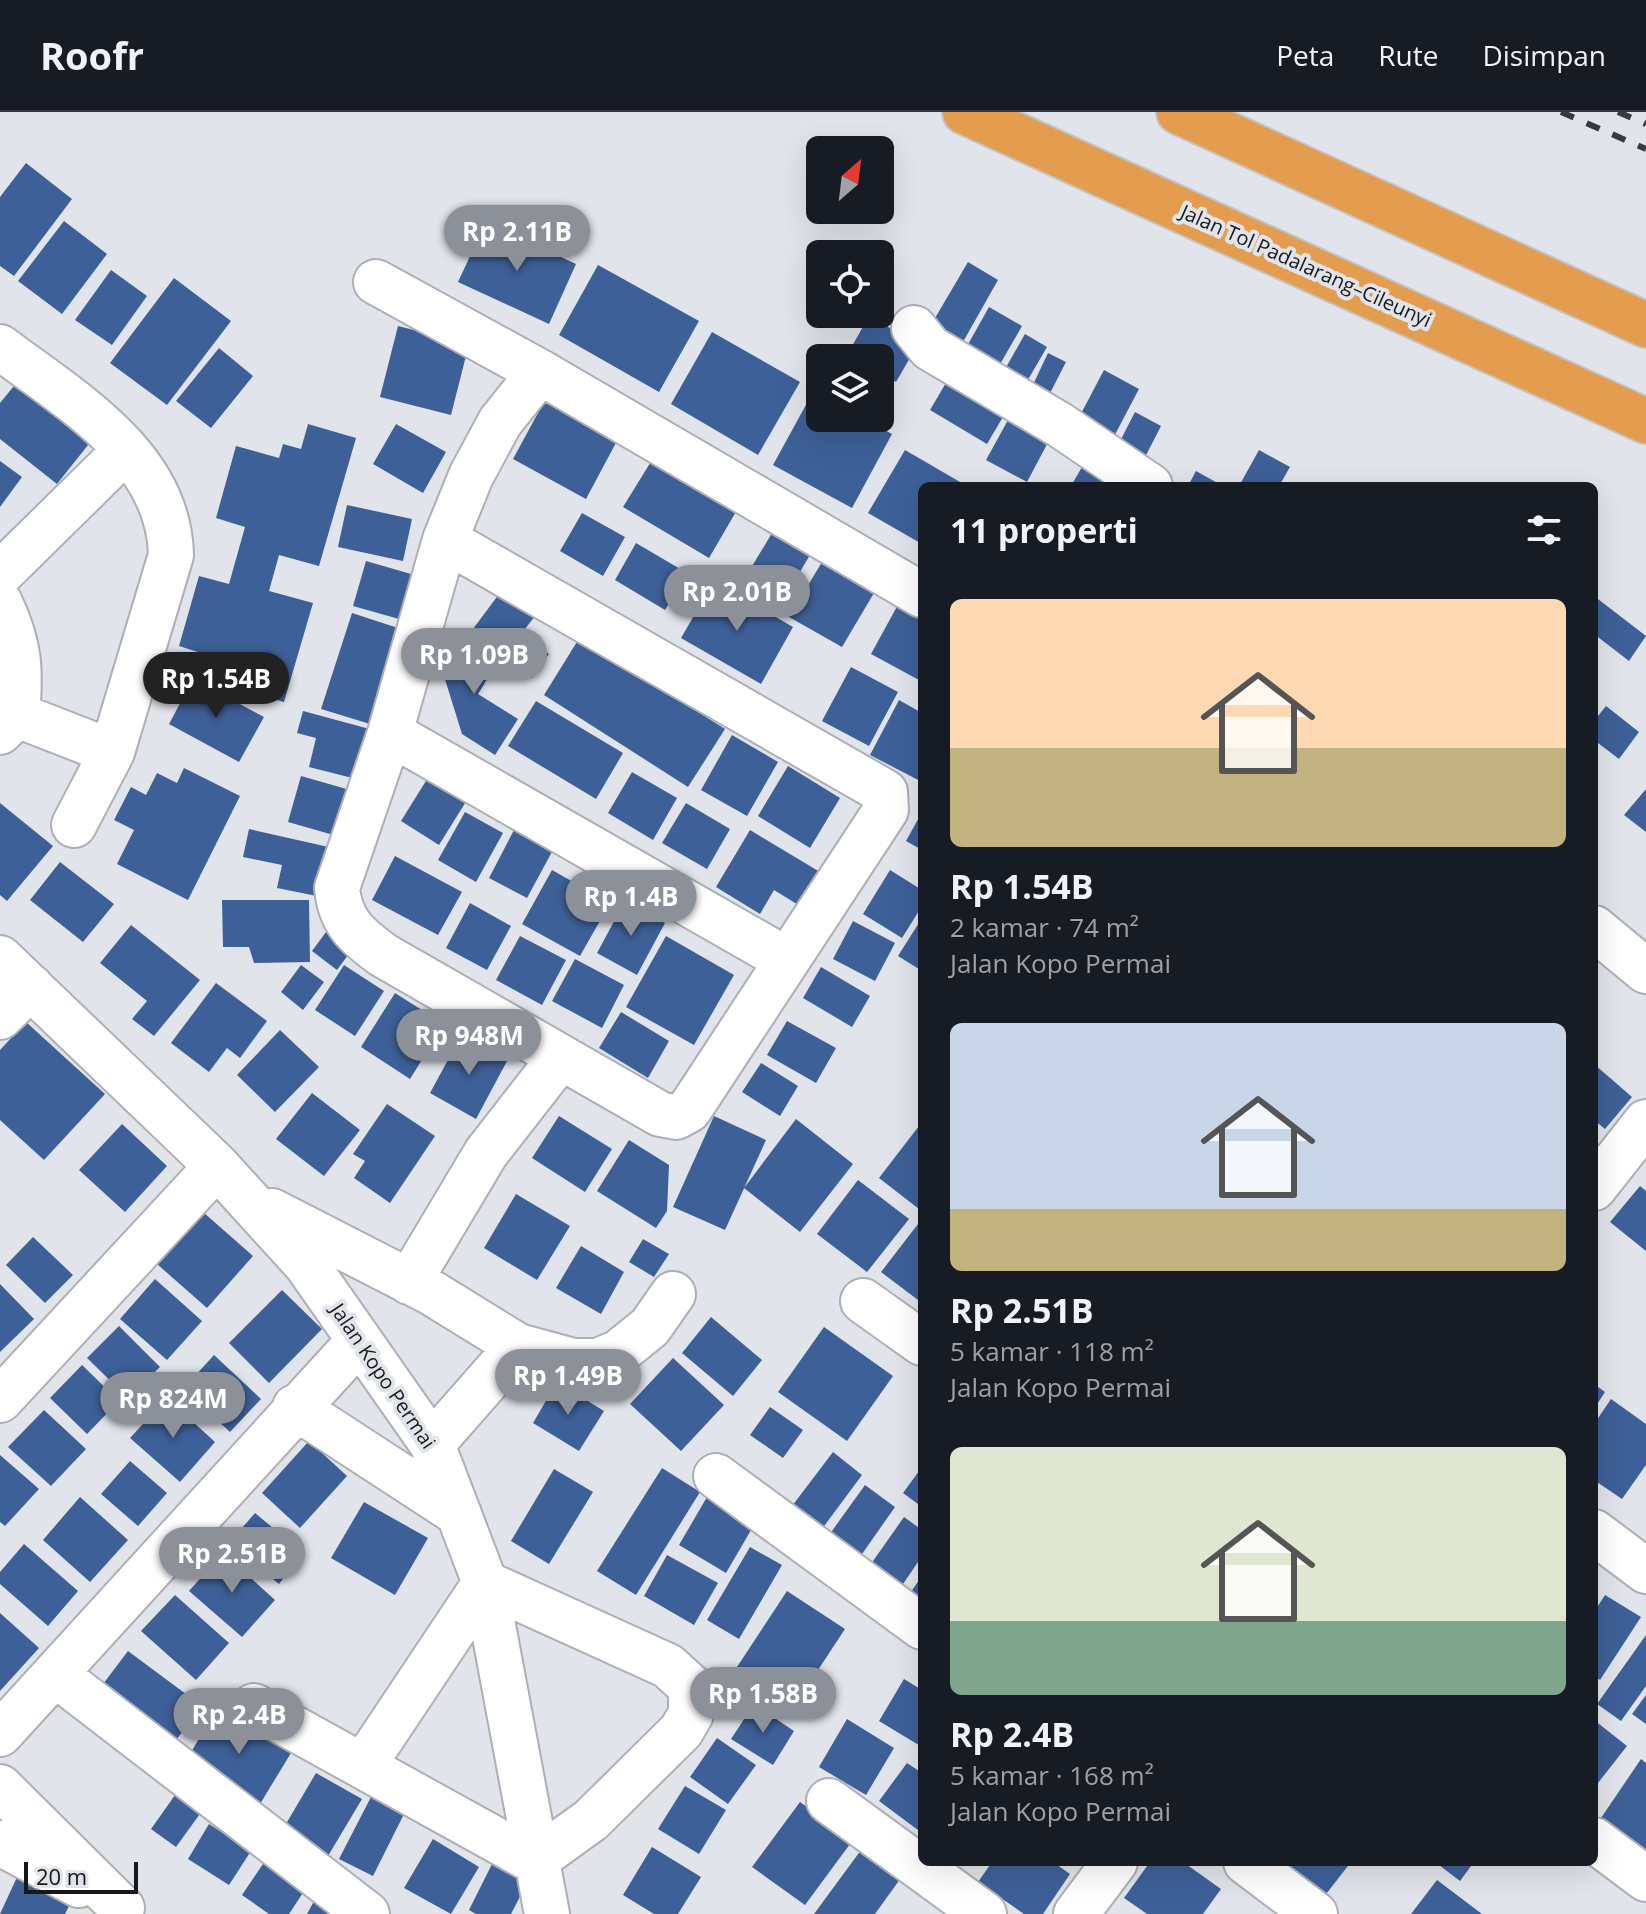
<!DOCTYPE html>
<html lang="id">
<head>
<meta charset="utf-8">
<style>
  :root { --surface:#171b24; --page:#242831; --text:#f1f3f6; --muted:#9ea1a6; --line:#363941; --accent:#8c9099 }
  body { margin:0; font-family:"Open Sans",sans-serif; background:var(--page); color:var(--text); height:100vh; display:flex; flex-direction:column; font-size:30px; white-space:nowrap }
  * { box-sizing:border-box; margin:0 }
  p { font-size:26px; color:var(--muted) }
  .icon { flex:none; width:44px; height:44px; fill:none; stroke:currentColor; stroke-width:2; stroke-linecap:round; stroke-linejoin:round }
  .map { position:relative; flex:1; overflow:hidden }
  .panel { position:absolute; left:918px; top:370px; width:680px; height:1384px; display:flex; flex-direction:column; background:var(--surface); border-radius:12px; box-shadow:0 8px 32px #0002 }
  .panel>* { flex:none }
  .needle { width:52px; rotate:28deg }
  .controls { position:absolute; left:806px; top:24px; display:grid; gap:16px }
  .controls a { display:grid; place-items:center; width:88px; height:88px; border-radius:12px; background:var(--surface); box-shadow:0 8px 32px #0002; font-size:40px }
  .scale { position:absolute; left:24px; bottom:20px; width:114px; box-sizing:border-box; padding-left:8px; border:4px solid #17181a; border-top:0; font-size:22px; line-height:28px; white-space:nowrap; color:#17181a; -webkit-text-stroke:6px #e1e4ea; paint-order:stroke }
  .price { position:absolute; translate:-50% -68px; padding:0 18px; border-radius:28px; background:var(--accent); color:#fff; font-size:26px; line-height:52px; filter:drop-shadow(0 2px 4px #0008) }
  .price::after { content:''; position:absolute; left:50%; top:48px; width:24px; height:18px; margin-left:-12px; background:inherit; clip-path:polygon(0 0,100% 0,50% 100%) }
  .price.selected { background:#222; color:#fff }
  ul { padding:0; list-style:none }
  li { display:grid; align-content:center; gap:16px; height:424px; padding:0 32px }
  li span { display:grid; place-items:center; height:248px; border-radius:12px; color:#555 }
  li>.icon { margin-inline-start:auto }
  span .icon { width:144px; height:144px; fill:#fffc; stroke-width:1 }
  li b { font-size:34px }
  h2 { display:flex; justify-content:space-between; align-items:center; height:96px; padding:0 32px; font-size:34px }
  header { display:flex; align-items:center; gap:48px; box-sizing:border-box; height:112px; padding:0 40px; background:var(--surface); border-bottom:2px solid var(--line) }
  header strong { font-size:38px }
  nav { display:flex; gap:44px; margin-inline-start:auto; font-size:28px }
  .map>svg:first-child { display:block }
  .building { fill:#3e6098 }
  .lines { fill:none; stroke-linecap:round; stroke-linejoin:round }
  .minor-casing { stroke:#acafb5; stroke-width:48 }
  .highway-casing { stroke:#c3c3c3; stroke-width:48 }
  .minor { stroke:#fff; stroke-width:44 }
  .highway { stroke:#e49c4e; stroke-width:44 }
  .rail { stroke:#383a3c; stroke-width:6; stroke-dasharray:14 14; stroke-linecap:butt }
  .labels { text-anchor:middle; stroke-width:8; stroke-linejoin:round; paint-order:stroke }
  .street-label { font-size:20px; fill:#17181a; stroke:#e1e4ea }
</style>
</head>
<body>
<header>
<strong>Roofr</strong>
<nav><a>Peta</a><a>Rute</a><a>Disimpan</a></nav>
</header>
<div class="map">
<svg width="1646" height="1802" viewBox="0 0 1646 1802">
  <rect width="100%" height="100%" fill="#e1e4ea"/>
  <path class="building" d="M26,51L72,87L14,164L0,154V85Z
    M64,109L107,142L62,202L18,169Z
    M486,110L576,152L549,212L458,170Z
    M968,150L998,168L959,237L928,218Z
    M598,153L699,209L659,280L559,223Z
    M111,158L147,184L112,233L75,208Z
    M174,166L231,209L167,293L110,251Z
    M989,195L1022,214L995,261L962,243Z
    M869,204L918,232L896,270L880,261V246L847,243Z
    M398,214L469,232L451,303L380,285Z
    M712,220L800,270L758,343L671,292Z
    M1025,222L1047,235L1022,278L1000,266Z
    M219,236L253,264L211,316L176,289Z
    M1048,241L1066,250L1046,289L1029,281Z
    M1104,258L1139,277L1110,332L1075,313Z
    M953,259L1010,293L987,332L930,298Z
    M18,269L92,328L57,372L0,327V291Z
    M813,280L820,284V306H862L892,322L852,396L773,353Z
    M545,288L618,327L586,387L513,347Z
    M1013,299L1053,321L1027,370L986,348Z
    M1135,300L1161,314L1142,351L1116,337Z
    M308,312L356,326L319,454L279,443L269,479L313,491L284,590L198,565L204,542L179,534L199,464L229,472L245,415L216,406L236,334L279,346L283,332L301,337Z
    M396,312L446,340L423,381L373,352Z
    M905,338L967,374H922V432L868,401Z
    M1259,338L1290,355L1279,374H1239Z
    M1089,343L1128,374H1071Z
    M652,348L737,398L709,446L623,395Z
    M0,349L22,365L0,395Z
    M1196,359L1223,374H1188Z
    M347,393L412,407L403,449L338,435Z
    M582,401L625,425L603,464L560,439Z
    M775,416L813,438L786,483L748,461Z
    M636,431L687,461L665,498L615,468Z
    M366,449L411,462L399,507L353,494Z
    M822,450L874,481L842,535L789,505Z
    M714,469L793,515L761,572L681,526Z
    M502,478L536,503L521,522L549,542L532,566L470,521Z
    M1594,484L1646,524L1629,549L1594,522Z
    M900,489L922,501L919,568L871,542Z
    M352,501L401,517L370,612L321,597Z
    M454,524L497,551L478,582L518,607L495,643L462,622L439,548Z
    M580,525L725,617L688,675L544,583Z
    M851,555L898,580L869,634L822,609Z
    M193,567L264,605L239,650L169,612Z
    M899,588L922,601V670L870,643Z
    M536,589L623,641L596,687L508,634Z
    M1606,594L1639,620L1619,647L1594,628V609Z
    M303,599L377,619L364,669L309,655L316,626L297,621Z
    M732,623L778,650L747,704L701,678Z
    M788,654L840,686L810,736L758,704Z
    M184,656L240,684L188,788L117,752L134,718L114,708L131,675L146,683L157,661L177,671Z
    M434,656L472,680L439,733L401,709Z
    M632,660L677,686L653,728L608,701Z
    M301,664L350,678L337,724L288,710Z
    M1646,677V720L1624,703Z
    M0,691L53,734L7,789L0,783Z
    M686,691L730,717L707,757L662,731Z
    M465,700L503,721L476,770L438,748Z
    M922,700V738L906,729Z
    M249,717L333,736L322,785L277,776L282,753L243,745Z
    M514,718L553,738L527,786L489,766Z
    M750,718L820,760L800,794L774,778L760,802L716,775Z
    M395,744L462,780L438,823L372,788Z
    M60,750L114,792L83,830L30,788Z
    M552,758L610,791L580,844L522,812Z
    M890,758L922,778V794L902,826L863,802Z
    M222,788H309L310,850L254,851L249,835H223Z
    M625,789L665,811L637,863L597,841Z
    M470,791L511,814L487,858L446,836Z
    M922,806V859L898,844Z
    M853,809L895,831L875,869L833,847Z
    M131,813L200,868L154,924L132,907L147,889L100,851Z
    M329,816L354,835L337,858L312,839Z
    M520,824L566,848L542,893L496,868Z
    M666,824L734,863L694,933L626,895Z
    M575,847L624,873L602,916L552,889Z
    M301,853L324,870L303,898L281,880Z
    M344,853L384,879L355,924L315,898Z
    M821,855L870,884L852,915L803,886Z
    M216,871L267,909L240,946L227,936L209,960L171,931Z
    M395,881L444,912L410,967L361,935Z
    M621,900L669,929L648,966L599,936Z
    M787,909L836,936L816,971L767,943Z
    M26,910L105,982L44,1048L0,1008V938Z
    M280,918L319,955L275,1000L237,963Z
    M461,924L507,949L476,1007L430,981Z
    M761,951L798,974L780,1004L742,980Z
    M1594,952L1632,985L1605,1017L1594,1008Z
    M312,981L360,1018L324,1064L276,1027Z
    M387,992L435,1024L390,1091L354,1066L365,1049L353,1042Z
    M559,1004L612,1037L585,1080L532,1046Z
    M714,1004L766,1028L725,1118L673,1095Z
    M796,1007L853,1052L800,1120L744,1076Z
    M922,1010V1093L919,1097L879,1066Z
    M122,1012L167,1054L125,1100L79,1058Z
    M629,1028L669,1053L667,1099L656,1116L597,1079Z
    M858,1068L909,1107L867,1160L817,1122Z
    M1640,1074L1646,1079V1139L1610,1110Z
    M516,1082L570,1114L537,1168L484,1136Z
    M203,1100L253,1144L207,1196L157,1152Z
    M918,1112L922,1115V1191L881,1160Z
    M33,1125L73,1163L45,1191L6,1153Z
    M643,1127L669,1142L654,1165L629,1150Z
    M581,1134L624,1160L601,1202L556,1176Z
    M155,1167L202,1209L167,1248L120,1207Z
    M0,1172L34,1207L0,1240Z
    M282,1178L322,1217L269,1271L229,1231Z
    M711,1205L762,1248L733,1284L682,1241Z
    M119,1214L160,1255L128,1286L87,1246Z
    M824,1215L893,1264L847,1329L778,1280Z
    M214,1243L261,1287L230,1320L183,1277Z
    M673,1246L724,1293L681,1339L630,1292Z
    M82,1253L119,1289L87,1322L50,1286Z
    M557,1270L604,1299L579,1339L533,1311Z
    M1594,1272L1605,1280L1594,1297Z
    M167,1286L215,1330L180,1370L130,1326Z
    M1611,1287L1646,1312V1353L1622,1387L1594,1368V1312Z
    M770,1295L803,1318L783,1346L750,1323Z
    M44,1298L86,1337L51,1374L8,1335Z
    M309,1329L347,1364L300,1416L262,1381Z
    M833,1340L862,1363L816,1425L786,1402Z
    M0,1343L39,1377L5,1414L0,1410Z
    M130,1349L167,1381L138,1414L101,1382Z
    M922,1355V1395L903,1381Z
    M662,1356L700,1380L636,1483L597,1459Z
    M554,1357L593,1380L549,1452L511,1429Z
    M865,1373L895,1395L855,1452L824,1430Z
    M80,1385L128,1428L90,1470L43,1428Z
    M707,1385L754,1413L726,1461L679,1433Z
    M364,1390L428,1426L395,1483L331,1446Z
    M255,1401L303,1441L279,1472L229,1431Z
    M904,1405L922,1418V1444L897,1481L866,1459Z
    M24,1432L78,1479L48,1514L0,1472V1460Z
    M750,1435L782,1453L739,1527L707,1508Z
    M223,1441L275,1488L242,1525L189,1479Z
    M667,1443L718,1471L694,1513L644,1484Z
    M922,1464V1500L905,1488Z
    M787,1479L845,1517L791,1599L733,1561Z
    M175,1483L229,1531L196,1568L141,1519Z
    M1605,1483L1641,1505L1600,1568L1594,1564V1500Z
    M0,1501L39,1536L0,1579Z
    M1646,1523V1574L1621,1609L1597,1592Z
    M128,1539L202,1594L173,1632L100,1576Z
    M904,1567L922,1578V1635L879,1609Z
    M1646,1583V1612L1632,1602Z
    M754,1592L794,1619L773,1653L731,1627Z
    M218,1596L291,1641L260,1692L186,1648Z
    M847,1607L894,1636L866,1683L819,1655Z
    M1594,1608L1627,1634L1594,1676Z
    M717,1626L756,1653L728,1692L690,1665Z
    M1641,1647L1646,1651V1737L1601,1706Z
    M907,1651L922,1661V1721L879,1689Z
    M316,1661L362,1687L328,1744L283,1717Z
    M185,1669L210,1688L176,1735L151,1717Z
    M685,1674L726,1698L699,1742L658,1717Z
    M371,1685L404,1702L373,1764L339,1747Z
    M800,1690L853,1728L805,1793L752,1755Z
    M209,1712L251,1739L229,1773L188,1747Z
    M433,1727L479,1755L451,1802L404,1776Z
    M864,1734L903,1763L875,1802H814Z
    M652,1735L701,1765L678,1802H654L623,1783Z
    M271,1740L312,1767L289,1802H269L242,1783Z
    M992,1750H1053L1070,1762L1043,1802H1024L978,1770Z
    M1150,1750H1183L1221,1777L1203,1802H1147L1124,1786Z
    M1276,1750H1351L1323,1786Z
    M1435,1750H1474L1460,1769Z
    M492,1752L527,1771L511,1802H476L469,1798Z
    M18,1763L71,1790L65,1802H0Z
    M1437,1768L1482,1802H1411Z
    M319,1780L347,1802H307Z"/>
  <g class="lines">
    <g class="minor-casing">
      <path id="minor" d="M376,170L540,260L922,483
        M914,216L930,236L1060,313L1150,374
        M0,235C71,289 169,344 171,443L112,640L17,603
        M445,428L885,680L886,698L689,998L676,1005L660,1002L383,843C357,824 340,810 337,776L390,621L445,428L471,364L500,310L540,260
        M0,462L126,338
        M0,491C20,533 21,557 17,603L0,620
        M390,621L787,848
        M74,713L112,640
        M1594,816L1646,859
        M0,846L217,1054L306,1152L432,1332L485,1471L547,1802
        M0,905L31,875
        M1594,1076L1646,1010
        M272,1099L432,1181L518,1234L573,1249H598L619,1240L650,1215L673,1182
        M409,1170L486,1041L560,946
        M863,1189L922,1231
        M0,1288L217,1054
        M295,1295L459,1402
        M432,1332L518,1234
        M716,1364L922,1515
        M1594,1420L1646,1459
        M55,1562L367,1802
        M254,1594L534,1749L591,1708L681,1619L691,1602V1575L668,1554L485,1471L363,1654
        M0,1622L359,1229
        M0,1675L122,1796
        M829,1689L984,1802
        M1594,1728L1646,1767
        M0,1731L79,1773
        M1246,1750L1315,1802
        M1076,1802L1115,1750"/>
    </g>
    <g class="highway-casing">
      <path id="highway" d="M965,0L1646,309
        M1179,0L1646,213"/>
    </g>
    <use href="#minor" class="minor"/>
    <use href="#highway" class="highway"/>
    <path class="rail" d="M1561,0L1646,37
      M1618,0L1646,12"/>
  </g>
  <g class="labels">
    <g class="street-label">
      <text transform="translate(1306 154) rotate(24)" y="7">Jalan Tol Padalarang–Cileunyi</text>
      <text transform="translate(383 1264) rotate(56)" y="7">Jalan Kopo Permai</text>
    </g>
  </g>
</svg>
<div class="controls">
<a><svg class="needle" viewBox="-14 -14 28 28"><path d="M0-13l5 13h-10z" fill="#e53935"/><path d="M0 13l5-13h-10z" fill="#9ea1a6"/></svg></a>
<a><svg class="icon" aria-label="locate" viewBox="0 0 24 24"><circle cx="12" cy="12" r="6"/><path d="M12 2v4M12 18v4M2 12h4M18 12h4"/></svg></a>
<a><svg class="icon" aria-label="layers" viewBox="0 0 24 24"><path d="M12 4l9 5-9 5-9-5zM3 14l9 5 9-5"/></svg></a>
</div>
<div class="scale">20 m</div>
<b class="price" style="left:517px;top:161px">Rp 2.11B</b>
<b class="price" style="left:737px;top:521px">Rp 2.01B</b>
<b class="price" style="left:474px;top:584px">Rp 1.09B</b>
<b class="price selected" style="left:216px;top:608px">Rp 1.54B</b>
<b class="price" style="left:631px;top:826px">Rp 1.4B</b>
<b class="price" style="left:469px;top:965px">Rp 948M</b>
<b class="price" style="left:568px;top:1305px">Rp 1.49B</b>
<b class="price" style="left:173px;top:1328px">Rp 824M</b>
<b class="price" style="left:232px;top:1483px">Rp 2.51B</b>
<b class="price" style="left:763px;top:1623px">Rp 1.58B</b>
<b class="price" style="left:239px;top:1644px">Rp 2.4B</b>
<section class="panel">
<h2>11 properti<svg class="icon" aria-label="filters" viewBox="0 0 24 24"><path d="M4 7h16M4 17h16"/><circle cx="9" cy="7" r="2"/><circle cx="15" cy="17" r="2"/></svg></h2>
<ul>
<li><span style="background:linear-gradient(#ffd9b3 60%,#c2b280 0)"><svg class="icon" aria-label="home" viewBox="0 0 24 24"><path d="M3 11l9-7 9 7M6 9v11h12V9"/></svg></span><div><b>Rp 1.54B</b><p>2 kamar · 74 m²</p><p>Jalan Kopo Permai</p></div></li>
<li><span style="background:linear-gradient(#c9d6e8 75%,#c2b280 0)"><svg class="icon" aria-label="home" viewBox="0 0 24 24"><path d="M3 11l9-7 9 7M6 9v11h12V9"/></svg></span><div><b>Rp 2.51B</b><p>5 kamar · 118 m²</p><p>Jalan Kopo Permai</p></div></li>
<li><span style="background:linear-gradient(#dfe7d0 70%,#7fa58c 0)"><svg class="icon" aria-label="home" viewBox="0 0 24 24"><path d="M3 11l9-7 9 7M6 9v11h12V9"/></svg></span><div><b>Rp 2.4B</b><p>5 kamar · 168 m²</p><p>Jalan Kopo Permai</p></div></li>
</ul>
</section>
</div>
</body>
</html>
